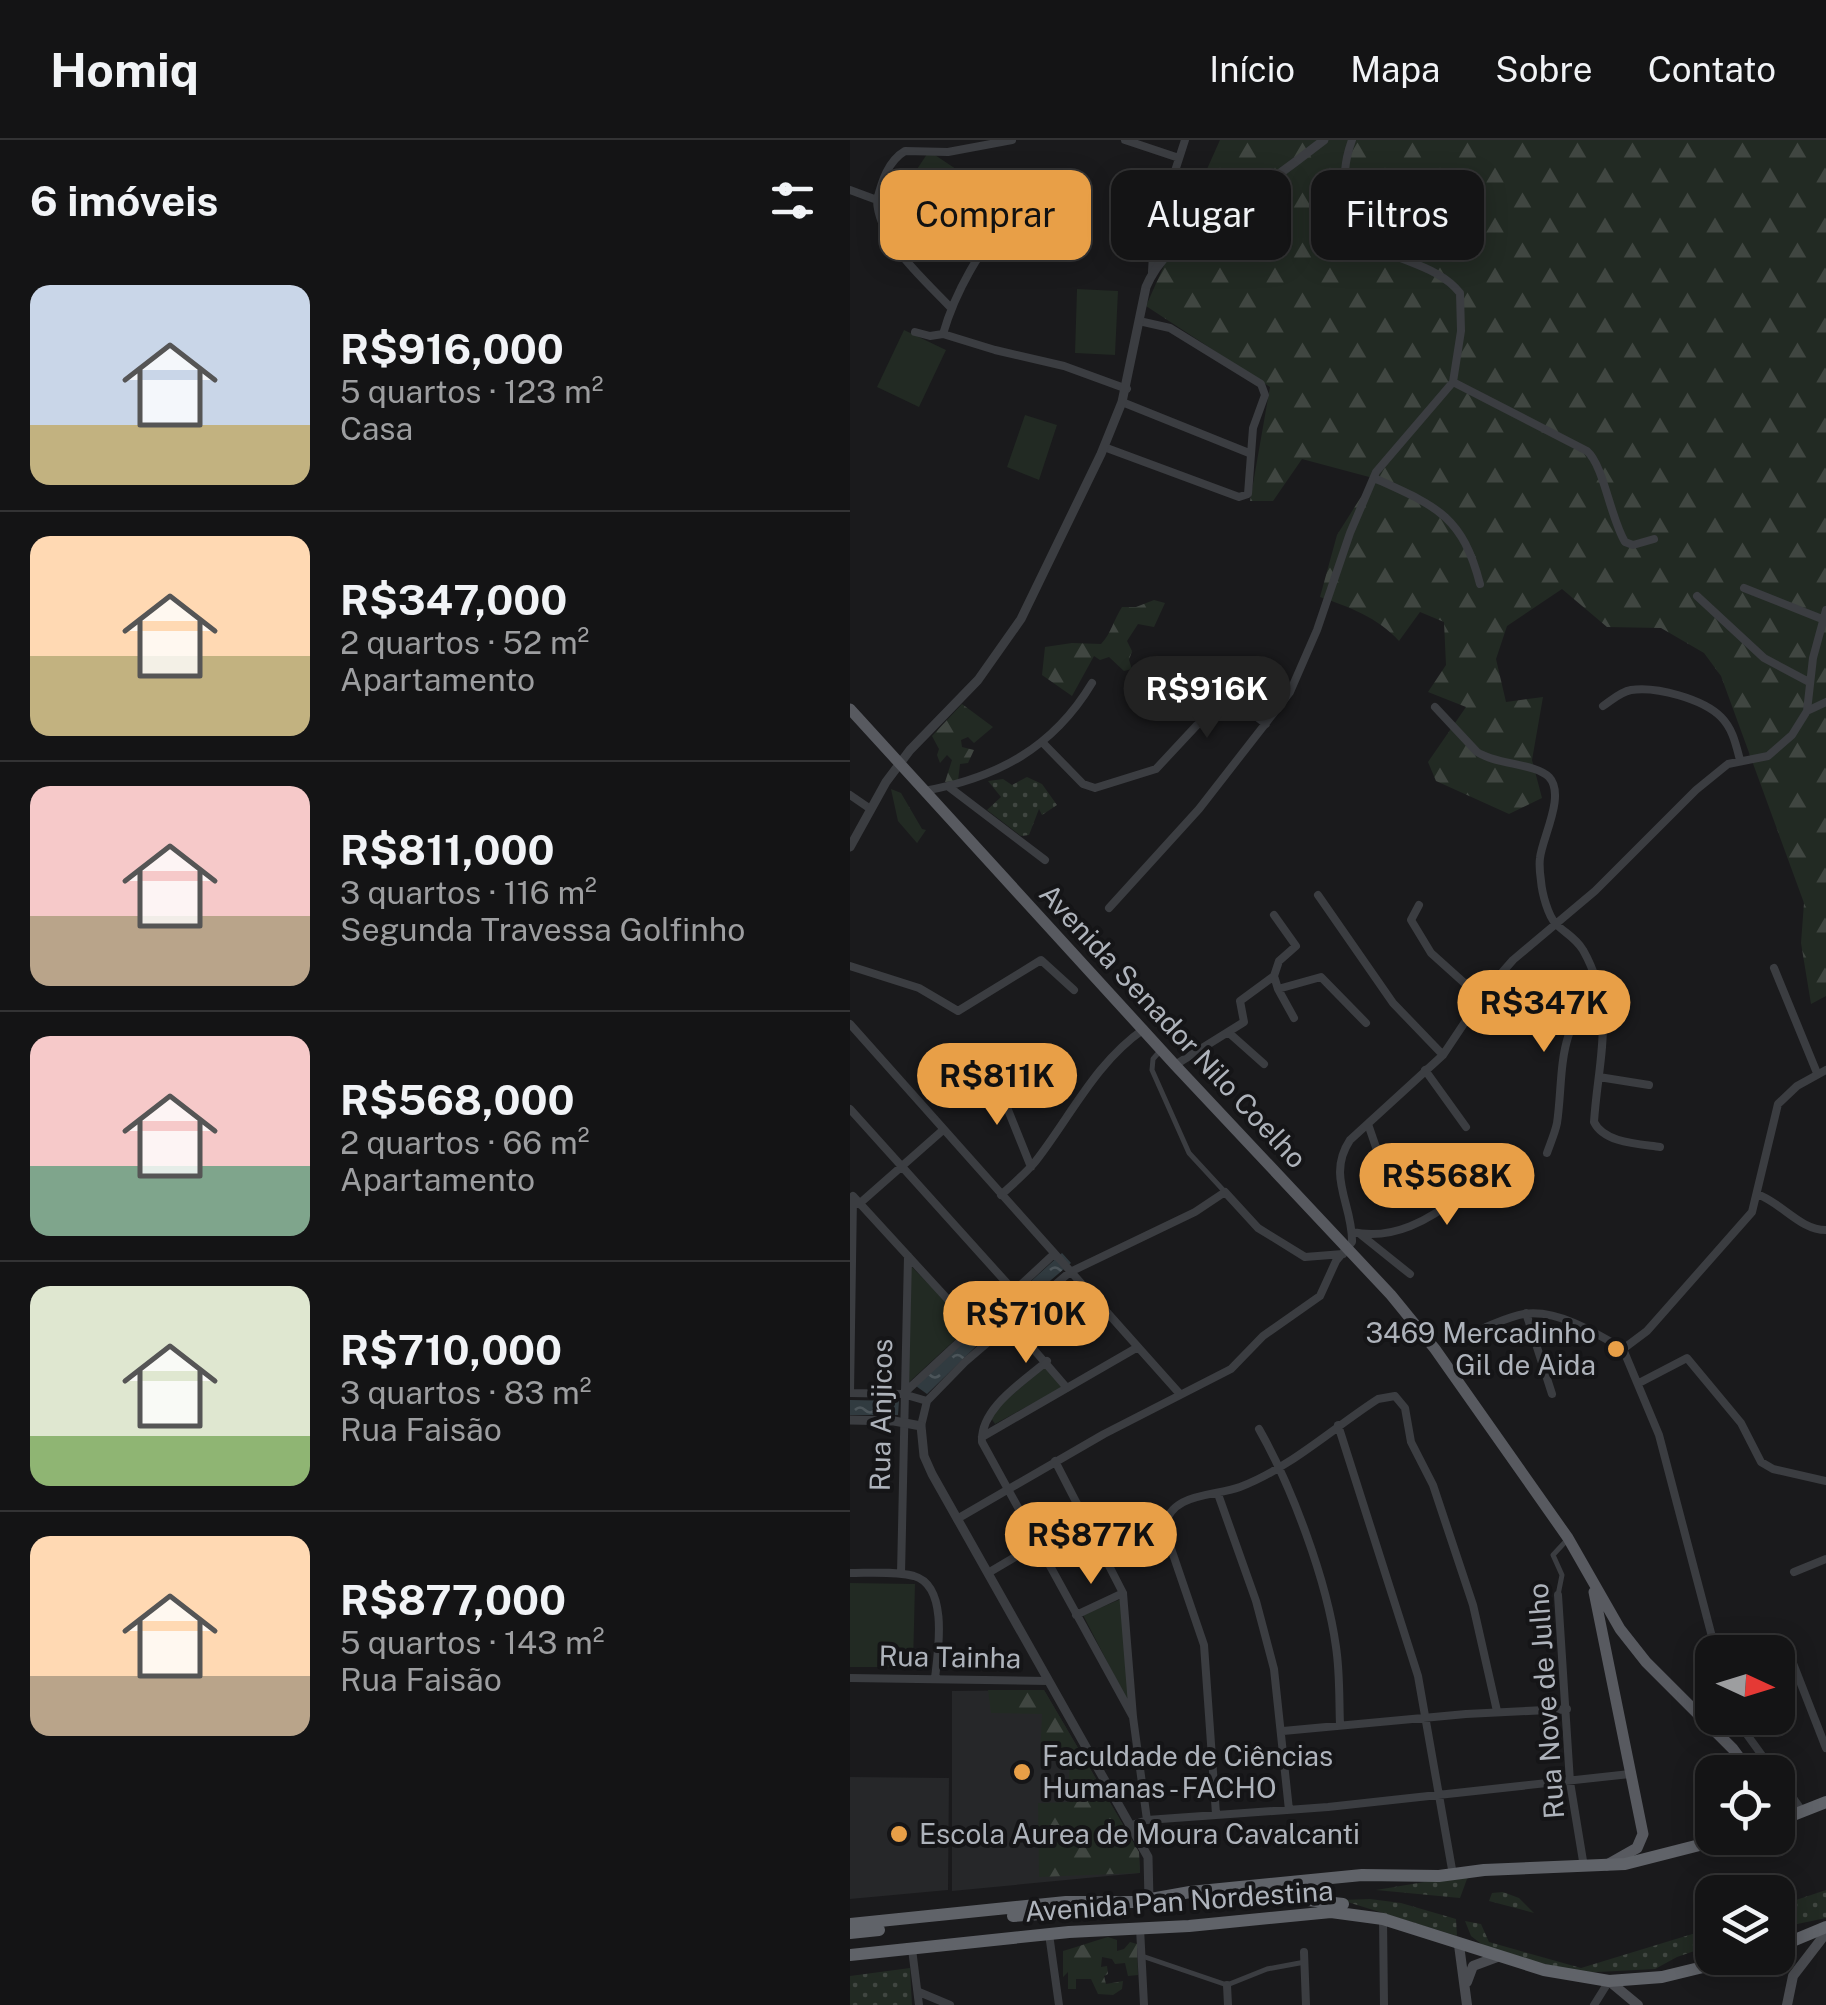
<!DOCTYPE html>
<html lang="pt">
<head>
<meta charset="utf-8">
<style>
  :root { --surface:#141415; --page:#212122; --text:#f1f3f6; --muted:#9d9ea0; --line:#333334; --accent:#e89f47 }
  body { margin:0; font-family:"Public Sans",sans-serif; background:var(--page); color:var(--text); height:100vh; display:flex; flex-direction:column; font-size:38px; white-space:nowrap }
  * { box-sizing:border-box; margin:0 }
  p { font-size:32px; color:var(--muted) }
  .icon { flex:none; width:55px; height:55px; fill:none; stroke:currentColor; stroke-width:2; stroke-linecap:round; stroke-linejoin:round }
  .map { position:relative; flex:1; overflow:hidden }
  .details { display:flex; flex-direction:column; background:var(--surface); width:850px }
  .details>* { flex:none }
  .top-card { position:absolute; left:30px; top:30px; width:795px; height:90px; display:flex; gap:20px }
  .needle { width:65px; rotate:94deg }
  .fabs { position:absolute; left:845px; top:1495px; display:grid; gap:20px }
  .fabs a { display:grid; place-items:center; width:100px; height:100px; border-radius:20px; background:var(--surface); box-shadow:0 5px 25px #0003,0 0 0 2px var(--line); font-size:50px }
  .price { position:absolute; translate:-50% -85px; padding:0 22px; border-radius:35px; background:var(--accent); color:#111; font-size:32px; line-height:65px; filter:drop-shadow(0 2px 5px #0008) }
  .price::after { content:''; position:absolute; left:50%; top:60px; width:30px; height:22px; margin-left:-15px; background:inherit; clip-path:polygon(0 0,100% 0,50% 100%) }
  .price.active { background:#222; color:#fff }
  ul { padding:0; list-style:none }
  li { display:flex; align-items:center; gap:30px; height:250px; padding:0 30px }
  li+li { border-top:2px solid var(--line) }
  li span { display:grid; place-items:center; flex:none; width:280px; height:200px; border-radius:20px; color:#555 }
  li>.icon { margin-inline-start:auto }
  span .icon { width:120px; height:120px; fill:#fffc; stroke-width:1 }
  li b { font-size:42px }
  h2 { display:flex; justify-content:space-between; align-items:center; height:120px; padding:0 30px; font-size:42px }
  .tag { padding:0 35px; border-radius:20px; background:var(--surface); box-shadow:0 5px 25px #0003,0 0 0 2px var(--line); font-size:35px; line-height:90px }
  .tag.active { background:var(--accent); color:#111 }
  header { display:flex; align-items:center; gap:60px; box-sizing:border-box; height:140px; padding:0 50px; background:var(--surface); border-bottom:2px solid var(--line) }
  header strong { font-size:48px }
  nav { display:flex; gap:55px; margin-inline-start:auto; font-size:35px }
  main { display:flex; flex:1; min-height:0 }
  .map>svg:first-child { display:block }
  .built { fill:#262729 }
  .grass { fill:url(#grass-dots) }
  .forest { fill:url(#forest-firs) }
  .green { fill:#222a23 }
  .water { fill:url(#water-ripples) }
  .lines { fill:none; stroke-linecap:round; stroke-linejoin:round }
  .pedestrian { stroke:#3b3d41; stroke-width:5 }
  .minor { stroke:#3b3d41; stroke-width:8 }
  .tertiary { stroke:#3b3d41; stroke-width:9 }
  .secondary { stroke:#4a4c51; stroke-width:10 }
  .primary { stroke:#585a60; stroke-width:11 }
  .trunk { stroke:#606369; stroke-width:12 }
  .poi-dot { fill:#e89f47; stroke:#151517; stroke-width:4 }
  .labels { text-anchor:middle; stroke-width:8; stroke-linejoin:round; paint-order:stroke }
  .street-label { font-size:28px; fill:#aeb3bb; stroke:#151517 }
  .poi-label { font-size:28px; fill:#aeb3bb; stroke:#151517; text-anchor:start }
</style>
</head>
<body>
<header>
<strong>Homiq</strong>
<nav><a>Início</a><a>Mapa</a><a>Sobre</a><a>Contato</a></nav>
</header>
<main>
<section class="details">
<h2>6 imóveis<svg class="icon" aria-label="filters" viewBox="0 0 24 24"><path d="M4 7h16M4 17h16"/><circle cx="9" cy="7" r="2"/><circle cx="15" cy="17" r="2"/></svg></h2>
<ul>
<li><span style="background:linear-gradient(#c9d6e8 70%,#c2b280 0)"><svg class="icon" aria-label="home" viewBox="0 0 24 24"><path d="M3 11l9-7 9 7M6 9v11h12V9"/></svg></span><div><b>R$916,000</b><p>5 quartos · 123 m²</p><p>Casa</p></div></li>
<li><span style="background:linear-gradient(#ffd9b3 60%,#c2b280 0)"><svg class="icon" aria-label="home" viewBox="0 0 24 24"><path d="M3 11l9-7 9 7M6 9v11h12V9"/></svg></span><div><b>R$347,000</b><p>2 quartos · 52 m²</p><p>Apartamento</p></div></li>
<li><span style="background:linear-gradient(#f6c9c9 65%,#b9a48a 0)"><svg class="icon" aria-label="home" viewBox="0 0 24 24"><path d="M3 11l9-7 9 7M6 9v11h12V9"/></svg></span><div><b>R$811,000</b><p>3 quartos · 116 m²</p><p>Segunda Travessa Golfinho</p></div></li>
<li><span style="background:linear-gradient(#f6c9c9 65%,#7fa58c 0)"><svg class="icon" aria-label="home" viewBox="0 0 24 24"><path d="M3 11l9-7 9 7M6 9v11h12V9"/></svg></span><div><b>R$568,000</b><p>2 quartos · 66 m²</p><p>Apartamento</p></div></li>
<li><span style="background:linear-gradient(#dfe7d0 75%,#8fb573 0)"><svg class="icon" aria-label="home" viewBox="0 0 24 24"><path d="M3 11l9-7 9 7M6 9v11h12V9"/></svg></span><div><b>R$710,000</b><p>3 quartos · 83 m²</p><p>Rua Faisão</p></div></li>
<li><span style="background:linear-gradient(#ffd9b3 70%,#b9a48a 0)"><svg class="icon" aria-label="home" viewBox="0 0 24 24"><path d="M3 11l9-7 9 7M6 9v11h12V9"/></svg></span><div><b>R$877,000</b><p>5 quartos · 143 m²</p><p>Rua Faisão</p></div></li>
</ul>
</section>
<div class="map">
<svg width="976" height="1865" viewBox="0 0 976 1865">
  <defs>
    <pattern id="grass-dots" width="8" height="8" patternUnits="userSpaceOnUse" patternTransform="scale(2.5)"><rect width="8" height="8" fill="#222a23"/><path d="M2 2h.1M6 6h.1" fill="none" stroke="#404641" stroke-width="1.8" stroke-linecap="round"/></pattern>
    <pattern id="forest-firs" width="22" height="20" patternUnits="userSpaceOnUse" patternTransform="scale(2.5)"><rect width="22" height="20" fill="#222a23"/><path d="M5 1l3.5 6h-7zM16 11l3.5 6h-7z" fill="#404641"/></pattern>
    <pattern id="water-ripples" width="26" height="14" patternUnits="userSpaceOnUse" patternTransform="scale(2.5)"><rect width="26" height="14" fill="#313b40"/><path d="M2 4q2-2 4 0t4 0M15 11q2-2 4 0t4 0" fill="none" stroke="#4c555a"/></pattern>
  </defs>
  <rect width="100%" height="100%" fill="#1a1a1c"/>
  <path class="built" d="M194,1550L289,1712L290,1733L102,1751V1551Z
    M0,1637L99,1638L98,1750L0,1759Z"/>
  <path class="grass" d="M177,637L192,644L207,665L192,675L189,669L179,695L171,696L137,670L151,657L138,641L153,639L162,645Z
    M623,1734L617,1739L610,1758L526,1750Z
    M976,1750V1778L928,1788V1766Z
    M653,1752L669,1758L684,1773L639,1761L642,1753Z
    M520,1759L551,1763L606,1779L607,1796L491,1760Z
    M615,1781L631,1784L639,1802L731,1828L862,1788V1805L827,1817L805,1829L729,1833L638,1809L621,1796Z
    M60,1828L62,1865H0V1836Z"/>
  <path class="forest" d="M370,0H976V856L961,864L951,803L954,763L871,536L854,513L811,488L757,487L712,449L657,486L646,519L656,562L693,557L682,620L692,658L659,674L586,641L578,622L616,567L578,552L596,525L594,482L570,472L549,501C529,478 497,466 470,457L487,395L523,338L452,319L423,361H400L420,247L296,166Z
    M304,460L315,463L304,487L288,484L277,501L282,511L279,520L282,529L274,531L259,517L250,520L244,516L222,556L192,535L195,507L222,503L251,504C261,494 264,479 272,467H286Z
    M112,564L143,587L124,603L118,597L111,600L112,607L124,610L118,623L110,624L108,641L95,642L102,620L97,615L90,623L87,615L89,609L82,596Z
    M41,649L51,653L72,689L76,690L67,703L48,681Z
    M138,1550H194L289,1712L290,1733L189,1737L188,1663L219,1662V1617H190L192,1574L141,1573Z
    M258,1797L267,1800V1811L274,1809L280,1802L287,1804L288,1835L278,1836L275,1823L265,1824L262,1819L252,1817L251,1827L257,1826L258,1834L254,1836L256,1844L273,1841L272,1849L263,1855L248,1854L241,1839H226V1849H218V1832L213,1837V1811C229,1806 242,1802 258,1797Z"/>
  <path class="green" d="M79,11L118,37L83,90L44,64Z
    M227,149L268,151L265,215L225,213Z
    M54,190L96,210L69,267L27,247Z
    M175,275L207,285L189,340L157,327Z
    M59,1124L120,1186L56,1245Z
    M195,1227L213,1247L145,1284L141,1278L149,1266Z
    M0,1443L65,1444L63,1527H0Z
    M271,1459L281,1568L233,1475Z"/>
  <path class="water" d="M212,1113L221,1123L148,1185L77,1254L66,1246Z
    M0,1260L49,1261L48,1275H0Z"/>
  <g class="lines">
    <path class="pedestrian" d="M310,911L303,919L302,930L339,1013L375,1052
      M708,1455L712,1435L703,1415L716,1401
      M292,1816L377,1845L417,1829L455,1822"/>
    <path class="minor" d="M275,0L329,18
      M0,50L27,60C28,101 75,140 101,168
      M27,60C32,41 38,21 55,11L98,12L162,0
      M302,132L304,96L335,0
      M65,192L80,196L93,194L145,210L214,226L277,249
      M93,194C106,149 130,111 159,74L165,68L207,58
      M603,242L737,311C754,326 760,377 775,402L783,405L804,399
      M272,262L399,313
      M254,307L389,357L398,354L403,288L415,255L411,244L320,188L289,181
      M524,338C586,366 612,375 630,444
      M894,448L972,479
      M847,456L914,518L959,542
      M753,566C762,560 770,552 781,550C806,546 853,559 871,577C883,589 886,605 890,620
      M585,567L627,612C647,625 685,623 699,637C716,655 692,698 690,718C689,725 690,734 691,741C692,753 698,776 706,784C716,794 725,797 733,810C767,870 748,919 744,982C754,1003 789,1004 810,1007
      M957,571L976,562
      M193,603L233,644L245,648L306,629L347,585L363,574L398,570L416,584
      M99,647L195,720
      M74,651C147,638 203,608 242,543
      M0,655L19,668
      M468,755L543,863L593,915
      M569,765L561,780L581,813L631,858
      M259,768L349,669L440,552L467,490L500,393L526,332L603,242L611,191L610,153C578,112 507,125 497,63C493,40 494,22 502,0
      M0,826L69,848L108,871L191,820L224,850
      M924,828L967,933
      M424,836L428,849L471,837L516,883
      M428,849L444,878
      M0,884L329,1253
      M378,892L414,924
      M325,925L394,882L390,861L424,836L429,821L446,806L424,775
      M575,930L616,987
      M144,935L181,1027
      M749,937L799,945
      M0,969L164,1151
      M518,984L528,1013L548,1017L562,1014
      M697,1013C700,1004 705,993 707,983C714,938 705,881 751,854
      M907,1054C932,1063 950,1090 976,1090
      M151,1055C163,1044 175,1034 185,1022C221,976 245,923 294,889
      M3,1056L124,1188
      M9,1064L93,990
      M502,1092C543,1101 580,1080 612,1054
      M510,1094L560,1134
      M676,1173L702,1254
      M161,1183L217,1248
      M636,1187C649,1182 661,1176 674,1174C707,1169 746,1193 773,1209L809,1295L866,1512
      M773,1209L797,1191L902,1072L928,964L947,946L976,930
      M197,1221C173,1242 130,1268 132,1302L283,1577
      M789,1243L837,1218L891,1283L911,1322L923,1329L976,1341
      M0,1253L3,1057
      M0,1253L53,1254L77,1261
      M53,1254L204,1114
      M488,1285L568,1536L603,1735
      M71,1286L77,1261L115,1222L220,1132L345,1072L375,1052L408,1088L455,1117L493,1114
      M409,1289C442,1347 477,1441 486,1507C490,1533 489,1559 490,1585
      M132,1297L288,1207
      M205,1321L273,1453L283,1577L297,1680
      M368,1354L406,1461L424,1529L439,1670
      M107,1379L254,1294L381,1229L413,1196L470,1156L486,1121L502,1102C503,1065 476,1036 500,1000L593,915L635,852L663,820L745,751L846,650L878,624L918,616L942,595L957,571L963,518L976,470
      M314,1388C321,1352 362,1357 390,1347C440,1328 483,1288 528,1259L545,1256L555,1268L561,1302L583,1345L623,1465L647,1571
      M314,1388L354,1505L366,1674
      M245,1393L298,1378L314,1388
      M944,1432L976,1419
      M0,1433C20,1433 44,1431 64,1436C99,1446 88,1512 85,1538
      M138,1433L187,1404
      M51,1434L58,1116
      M708,1455L720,1642L734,1727
      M226,1475L273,1453
      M939,1513L976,1608
      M0,1538L198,1541
      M885,1578L924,1632
      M433,1591L616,1574L717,1569
      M928,1637L953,1672
      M279,1686L297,1680L478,1667L780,1634
      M533,1779L534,1865
      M290,1788L294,1865
      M199,1794L209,1865
      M62,1809L69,1865
      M454,1812L456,1865
      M377,1845L378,1865
      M69,1852L100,1865
      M744,1865L759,1841"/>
    <path class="tertiary" d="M0,707L36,642L60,610L128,540L171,479L251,314L272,262L296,147C314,104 356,85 393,60C420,41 447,21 474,0
      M0,1280L44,1281L71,1286L74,1316L82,1334L298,1717L299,1760"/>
    <path class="secondary" d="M609,1805L617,1865
      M759,1841L788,1865
      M617,1842L623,1826L647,1817
      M937,1865L943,1836L976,1793"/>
    <path class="primary" d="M0,569L325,925L541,1155L585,1209L718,1398L770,1489L796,1522L883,1609L900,1632
      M744,1452L793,1694L787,1708L757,1725"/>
    <path class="trunk" d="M928,1681L976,1662
      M440,1758L493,1764
      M163,1776L243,1770
      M0,1784L216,1762H284L340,1752L512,1735L589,1736L634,1730L775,1724L877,1698
      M0,1793L29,1790
      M928,1807L976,1787
      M0,1815L219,1792L339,1786L481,1772L533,1779L694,1830L759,1841L812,1837L890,1818"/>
  </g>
  <g class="poi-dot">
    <circle cx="766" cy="1209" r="10"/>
    <circle cx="172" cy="1632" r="10"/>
    <circle cx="49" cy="1694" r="10"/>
  </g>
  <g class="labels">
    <g class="street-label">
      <text transform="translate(323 886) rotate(47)" y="10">Avenida Senador Nilo Coelho</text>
      <text transform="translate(31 1275) rotate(-89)" y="10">Rua Anjicos</text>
      <text transform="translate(100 1517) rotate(1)" y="10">Rua Tainha</text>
      <text transform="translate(696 1561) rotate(-94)" y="10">Rua Nove de Julho</text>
      <text transform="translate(329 1761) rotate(-4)" y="10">Avenida Pan Nordestina</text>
    </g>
    <g class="poi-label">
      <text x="746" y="1203" text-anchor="end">3469 Mercadinho<tspan x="746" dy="32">Gil de Aida</tspan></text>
      <text x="192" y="1626">Faculdade de Ciências<tspan x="192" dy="32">Humanas - FACHO</tspan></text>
      <text x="69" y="1704">Escola Aurea de Moura Cavalcanti</text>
    </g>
  </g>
</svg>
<div class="fabs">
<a><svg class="needle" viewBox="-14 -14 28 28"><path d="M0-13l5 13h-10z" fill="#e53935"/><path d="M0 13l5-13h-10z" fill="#9d9ea0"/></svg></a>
<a><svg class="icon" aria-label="locate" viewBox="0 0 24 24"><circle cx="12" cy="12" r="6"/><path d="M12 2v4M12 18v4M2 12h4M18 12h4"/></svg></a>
<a><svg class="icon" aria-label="layers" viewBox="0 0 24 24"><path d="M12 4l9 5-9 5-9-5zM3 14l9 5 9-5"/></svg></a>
</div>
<b class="price active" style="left:357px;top:601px">R$916K</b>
<b class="price" style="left:694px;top:915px">R$347K</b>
<b class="price" style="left:147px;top:988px">R$811K</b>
<b class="price" style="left:597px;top:1088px">R$568K</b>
<b class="price" style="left:176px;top:1226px">R$710K</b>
<b class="price" style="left:241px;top:1447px">R$877K</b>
<div class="top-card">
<a class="tag active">Comprar</a>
<a class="tag">Alugar</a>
<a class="tag">Filtros</a>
</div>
</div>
</main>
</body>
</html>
